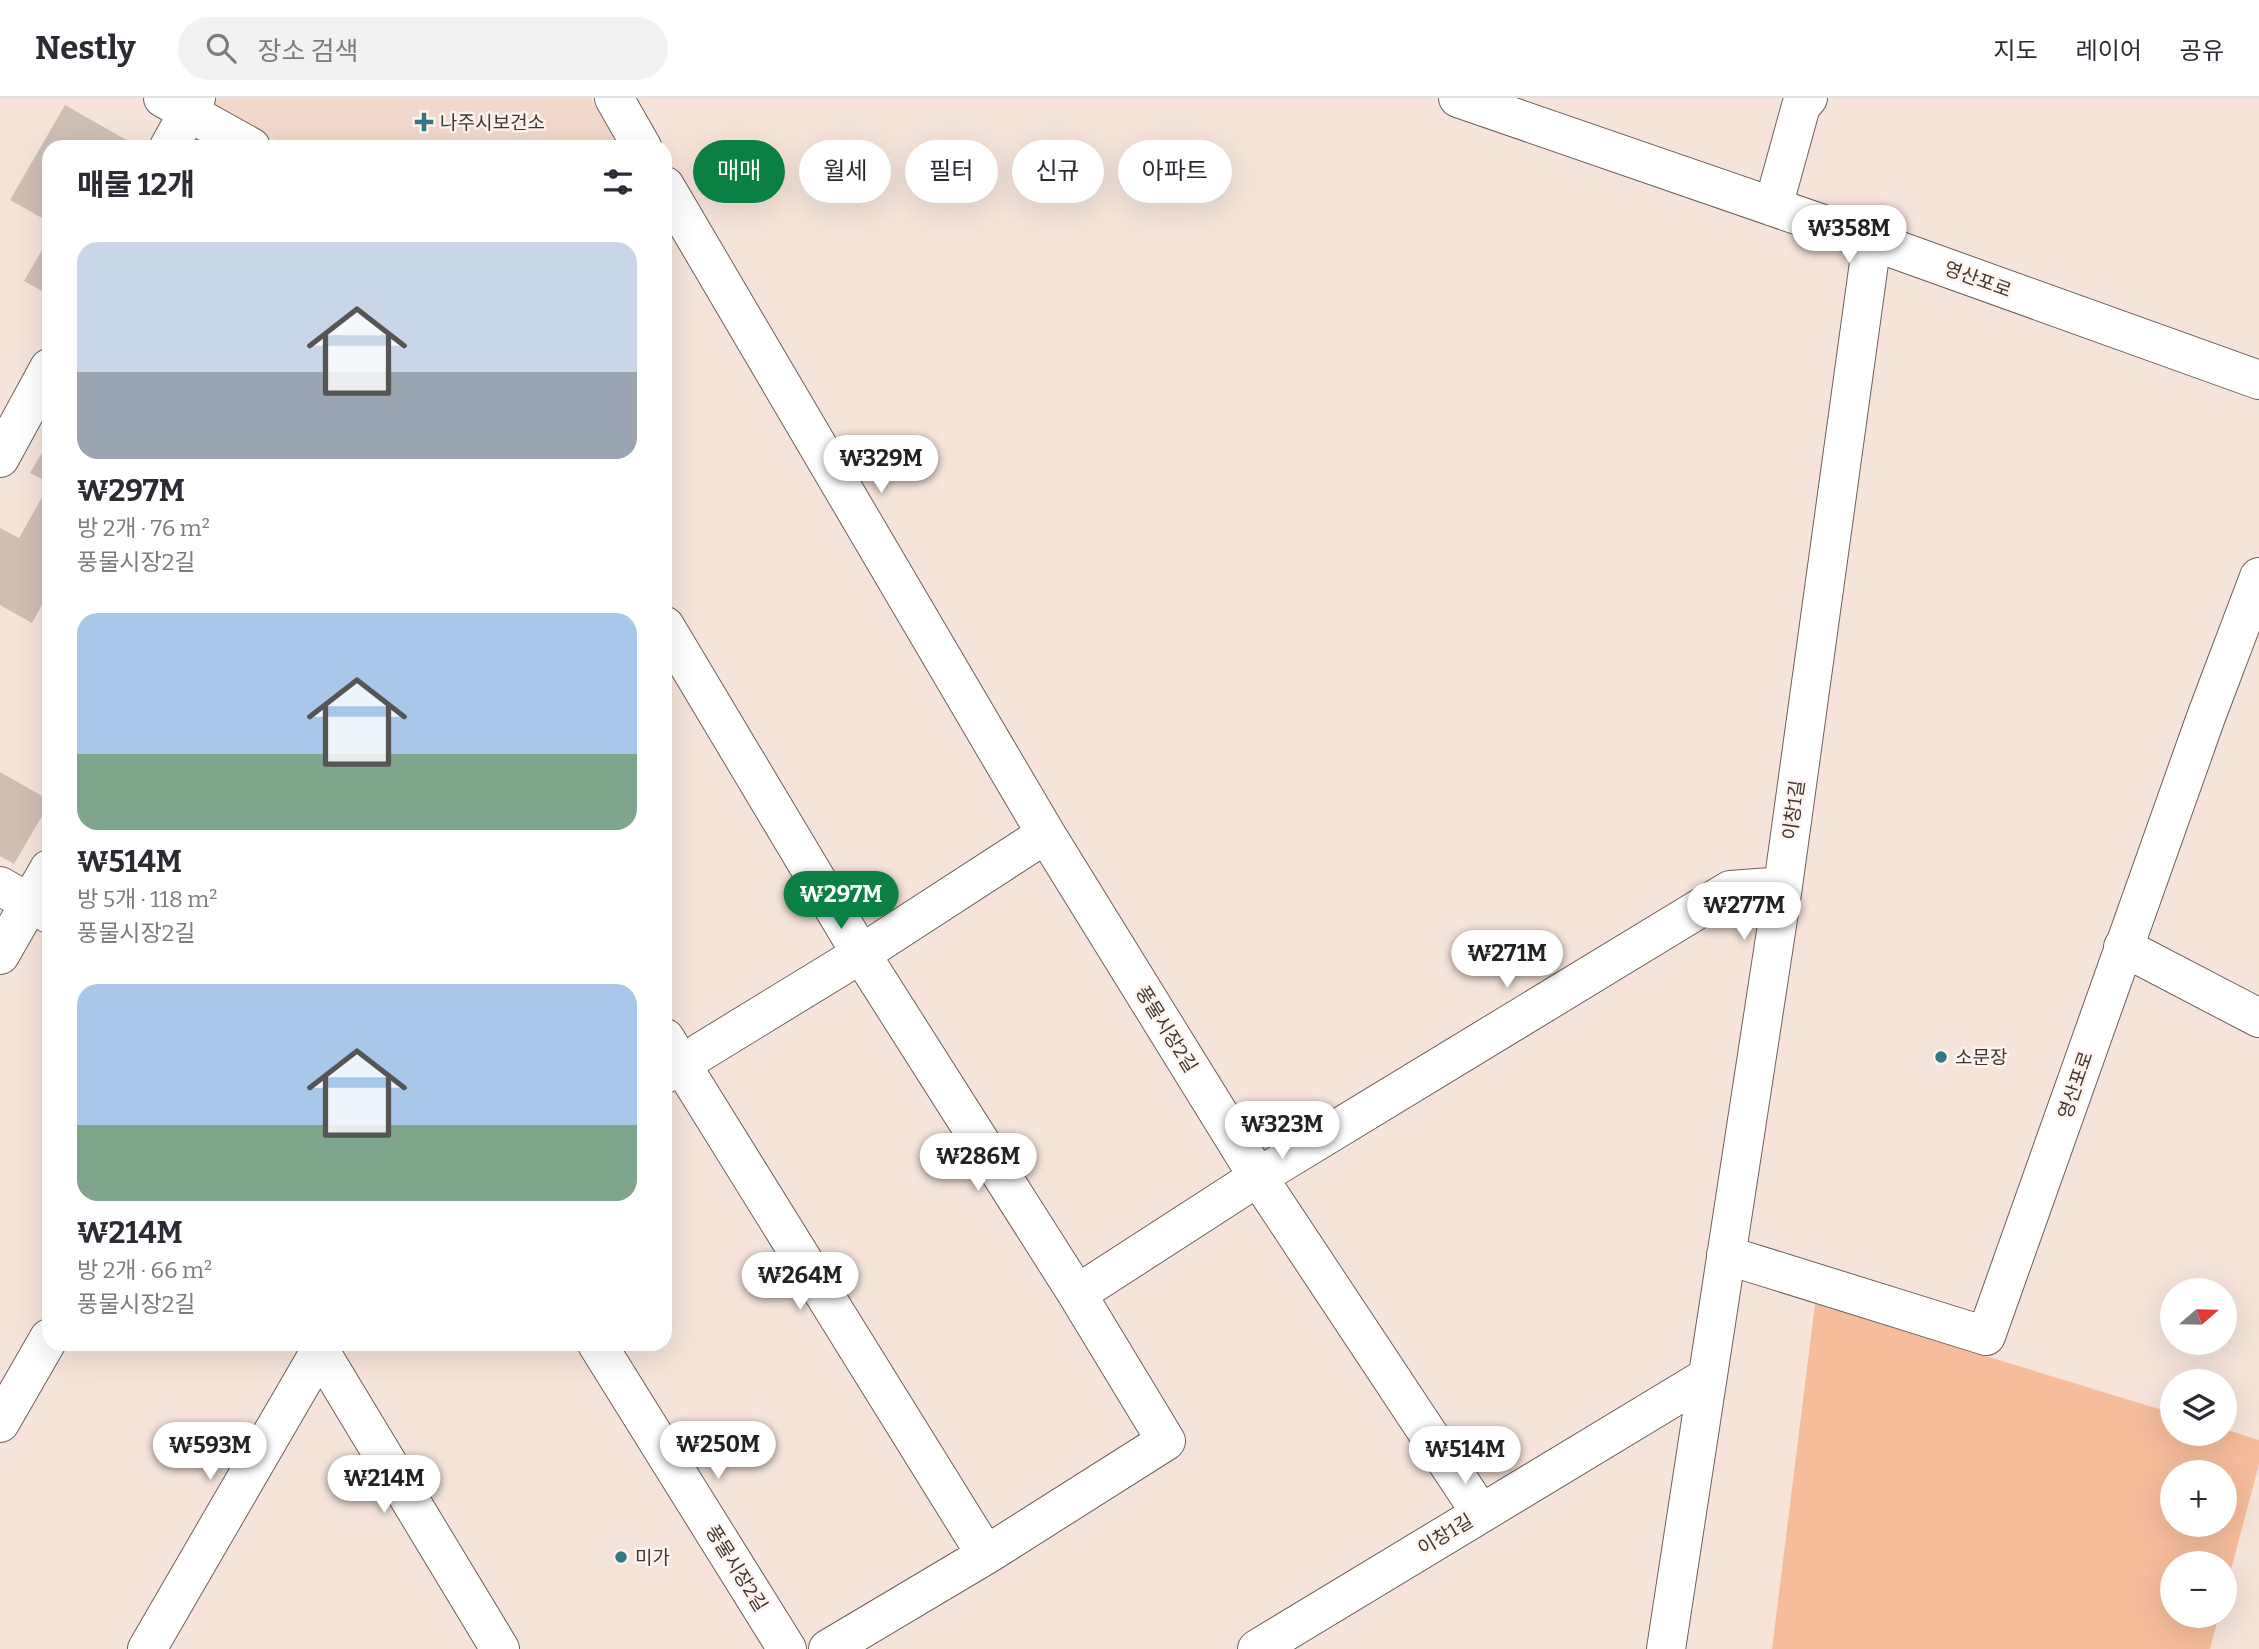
<!DOCTYPE html>
<html lang="ko">
<head>
<meta charset="utf-8">
<style>
  :root { --surface:#fff; --page:#f2f2f3; --text:#2b2b33; --muted:#7c7c81; --line:#e1e1e2; --accent:#0b8043 }
  body { margin:0; font-family:Bitter,"Noto Sans KR",serif; background:var(--page); color:var(--text); height:100vh; display:flex; flex-direction:column; font-size:26px; white-space:nowrap }
  * { box-sizing:border-box; margin:0 }
  p { font-size:23px; color:var(--muted) }
  .icon { flex:none; width:38px; height:38px; fill:none; stroke:currentColor; stroke-width:2; stroke-linecap:round; stroke-linejoin:round }
  .map { position:relative; flex:1; overflow:hidden }
  .details { position:absolute; left:42px; top:42px; width:630px; height:1211px; display:flex; flex-direction:column; background:var(--surface); border-radius:21px; box-shadow:0 7px 28px #0002 }
  .details>* { flex:none }
  .hud { position:absolute; left:693px; top:42px; width:665px; height:63px; display:flex; gap:14px }
  .needle { width:46px; rotate:70deg }
  .tools { position:absolute; left:2160px; top:1180px; display:grid; gap:14px }
  .tools a { display:grid; place-items:center; width:77px; height:77px; border-radius:50%; background:var(--surface); box-shadow:0 7px 28px #0002; font-size:35px }
  .price { position:absolute; translate:-50% -60px; padding:0 16px; border-radius:24px; background:#fff; color:#222; font-size:23px; line-height:46px; filter:drop-shadow(0 2px 4px #0008) }
  .price::after { content:''; position:absolute; left:50%; top:42px; width:21px; height:16px; margin-left:-10px; background:inherit; clip-path:polygon(0 0,100% 0,50% 100%) }
  .price.current { background:var(--accent); color:#fff }
  ul { padding:0; list-style:none }
  li { display:grid; align-content:center; gap:14px; height:371px; padding:0 35px }
  li span { display:grid; place-items:center; height:217px; border-radius:21px; color:#555 }
  li>.icon { margin-inline-start:auto }
  span .icon { width:126px; height:126px; fill:#fffc; stroke-width:1 }
  li b { font-size:30px }
  h2 { display:flex; justify-content:space-between; align-items:center; height:84px; padding:0 35px; font-size:30px }
  .tag { padding:0 24px; border-radius:32px; background:var(--surface); box-shadow:0 7px 28px #0002; font-size:24px; line-height:63px }
  .tag.current { background:var(--accent); color:#fff }
  header { display:flex; align-items:center; gap:42px; box-sizing:border-box; height:98px; padding:0 35px; background:var(--surface); border-bottom:2px solid var(--line) }
  header strong { font-size:33px }
  nav { display:flex; gap:38px; margin-inline-start:auto; font-size:24px }
  .search { width:490px; height:63px; background:var(--page); display:flex; align-items:center; gap:18px; box-sizing:border-box; padding:0 24px; border-radius:38px; color:var(--muted); font-size:26px }
  .map>svg:first-child { display:block }
  .built { fill:#f0d8ca }
  .green { fill:#f6bd9c; fill-rule:evenodd }
  .building { fill:#cfbeb4 }
  .lines { fill:none; stroke-linecap:round; stroke-linejoin:round }
  .minor-casing { stroke:#6f6057; stroke-width:40 }
  .minor { stroke:#fff; stroke-width:38 }
  .poi-dot { fill:#327885; stroke:#fef3ed; stroke-width:2.5 }
  .labels { text-anchor:middle; stroke-width:5; stroke-linejoin:round; paint-order:stroke }
  .poi-label { font-size:19px; fill:#3e3733; stroke:#fef3ed; text-anchor:start }
  .street-label { font-size:19px; fill:#3e3733; stroke:#fef3ed }
</style>
</head>
<body>
<header>
<strong>Nestly</strong>
<div class="search"><svg class="icon" aria-label="search" viewBox="0 0 24 24"><circle cx="10" cy="10" r="6"/><path d="M15 15l6 6"/></svg>장소 검색</div>
<nav><a>지도</a><a>레이어</a><a>공유</a></nav>
</header>
<div class="map">
<svg width="2259" height="1551" viewBox="0 0 2259 1551">
  <rect width="100%" height="100%" fill="#f6e4da"/>
  <path class="built" d="M196,0H590L622,49H289Z"/>
  <path class="green" d="M1815,1206L2172,1315V1335H2224V1331L2259,1342V1366L2224,1498V1465H2172V1517H2219L2210,1551H1772ZM2172,1374H2224V1426H2172Z"/>
  <path class="building" d="M65,7L130,44L128,49H49V124L10,102Z
    M49,140V186L44,194L24,183Z
    M49,343V385L30,375Z
    M49,387V494L32,525L0,507V430L19,440Z
    M0,674L49,702V706L14,766L0,758Z"/>
  <g class="lines">
    <g class="minor-casing">
      <path id="minor" d="M163,0L251,49
        M614,0L642,49
        M1458,0L1872,143L2259,282
        M169,49L196,0
        M665,88L1046,736L1258,1079L1480,1414
        M1773,109L1801,8L1808,0
        M0,360L49,270
        M665,528L861,856L1077,1196L1166,1343L986,1457L828,1551
        M0,788L49,816
        M2123,849L2259,920
        M0,857L49,771
        M665,940L986,1457
        M665,976L861,856L1046,736
        M1726,1157L1986,1238L2206,619L2259,479
        M1077,1196L1258,1079L1730,792L1783,788
        M597,1246L787,1551
        M320,1253L500,1551
        M0,1325L49,1240
        M147,1551L324,1246
        M1257,1551L1707,1279
        M1666,1551L1783,788L1872,143"/>
    </g>
    <use href="#minor" class="minor"/>
  </g>
  <g class="poi-dot">
    <path d="M420.5 13.5h7v7h7v7h-7v7h-7v-7h-7v-7h7z"/>
    <circle cx="1941" cy="959" r="7"/>
    <circle cx="621" cy="1459" r="7"/>
  </g>
  <g class="labels">
    <g class="poi-label">
      <text x="440" y="31">나주시보건소</text>
      <text x="1955" y="966">소문장</text>
      <text x="635" y="1466">미가</text>
    </g>
    <g class="street-label">
      <text transform="translate(1978 181) rotate(20)" y="7">영산포로</text>
      <text transform="translate(1793 712) rotate(-82)" y="7">이창1길</text>
      <text transform="translate(1167 931) rotate(58)" y="7">풍물시장2길</text>
      <text transform="translate(2075 987) rotate(-71)" y="7">영산포로</text>
      <text transform="translate(1445 1436) rotate(-31)" y="7">이창1길</text>
      <text transform="translate(737 1470) rotate(58)" y="7">풍물시장2길</text>
    </g>
  </g>
</svg>
<div class="tools">
<a><svg class="needle" viewBox="-14 -14 28 28"><path d="M0-13l5 13h-10z" fill="#e53935"/><path d="M0 13l5-13h-10z" fill="#7c7c81"/></svg></a>
<a><svg class="icon" aria-label="layers" viewBox="0 0 24 24"><path d="M12 4l9 5-9 5-9-5zM3 14l9 5 9-5"/></svg></a>
<a>+</a>
<a>−</a>
</div>
<b class="price" style="left:1849px;top:167px">₩358M</b>
<b class="price" style="left:881px;top:397px">₩329M</b>
<b class="price current" style="left:841px;top:833px">₩297M</b>
<b class="price" style="left:1744px;top:844px">₩277M</b>
<b class="price" style="left:1507px;top:892px">₩271M</b>
<b class="price" style="left:1282px;top:1063px">₩323M</b>
<b class="price" style="left:978px;top:1095px">₩286M</b>
<b class="price" style="left:800px;top:1214px">₩264M</b>
<b class="price" style="left:718px;top:1383px">₩250M</b>
<b class="price" style="left:210px;top:1384px">₩593M</b>
<b class="price" style="left:1465px;top:1388px">₩514M</b>
<b class="price" style="left:384px;top:1417px">₩214M</b>
<div class="hud">
<a class="tag current">매매</a>
<a class="tag">월세</a>
<a class="tag">필터</a>
<a class="tag">신규</a>
<a class="tag">아파트</a>
</div>
<section class="details">
<h2>매물 12개<svg class="icon" aria-label="filters" viewBox="0 0 24 24"><path d="M4 7h16M4 17h16"/><circle cx="9" cy="7" r="2"/><circle cx="15" cy="17" r="2"/></svg></h2>
<ul>
<li><span style="background:linear-gradient(#c9d6e8 60%,#9aa5b1 0)"><svg class="icon" aria-label="home" viewBox="0 0 24 24"><path d="M3 11l9-7 9 7M6 9v11h12V9"/></svg></span><div><b>₩297M</b><p>방 2개 · 76 m²</p><p>풍물시장2길</p></div></li>
<li><span style="background:linear-gradient(#a9c7e8 65%,#7fa58c 0)"><svg class="icon" aria-label="home" viewBox="0 0 24 24"><path d="M3 11l9-7 9 7M6 9v11h12V9"/></svg></span><div><b>₩514M</b><p>방 5개 · 118 m²</p><p>풍물시장2길</p></div></li>
<li><span style="background:linear-gradient(#a9c7e8 65%,#7fa58c 0)"><svg class="icon" aria-label="home" viewBox="0 0 24 24"><path d="M3 11l9-7 9 7M6 9v11h12V9"/></svg></span><div><b>₩214M</b><p>방 2개 · 66 m²</p><p>풍물시장2길</p></div></li>
</ul>
</section>
</div>
</body>
</html>
